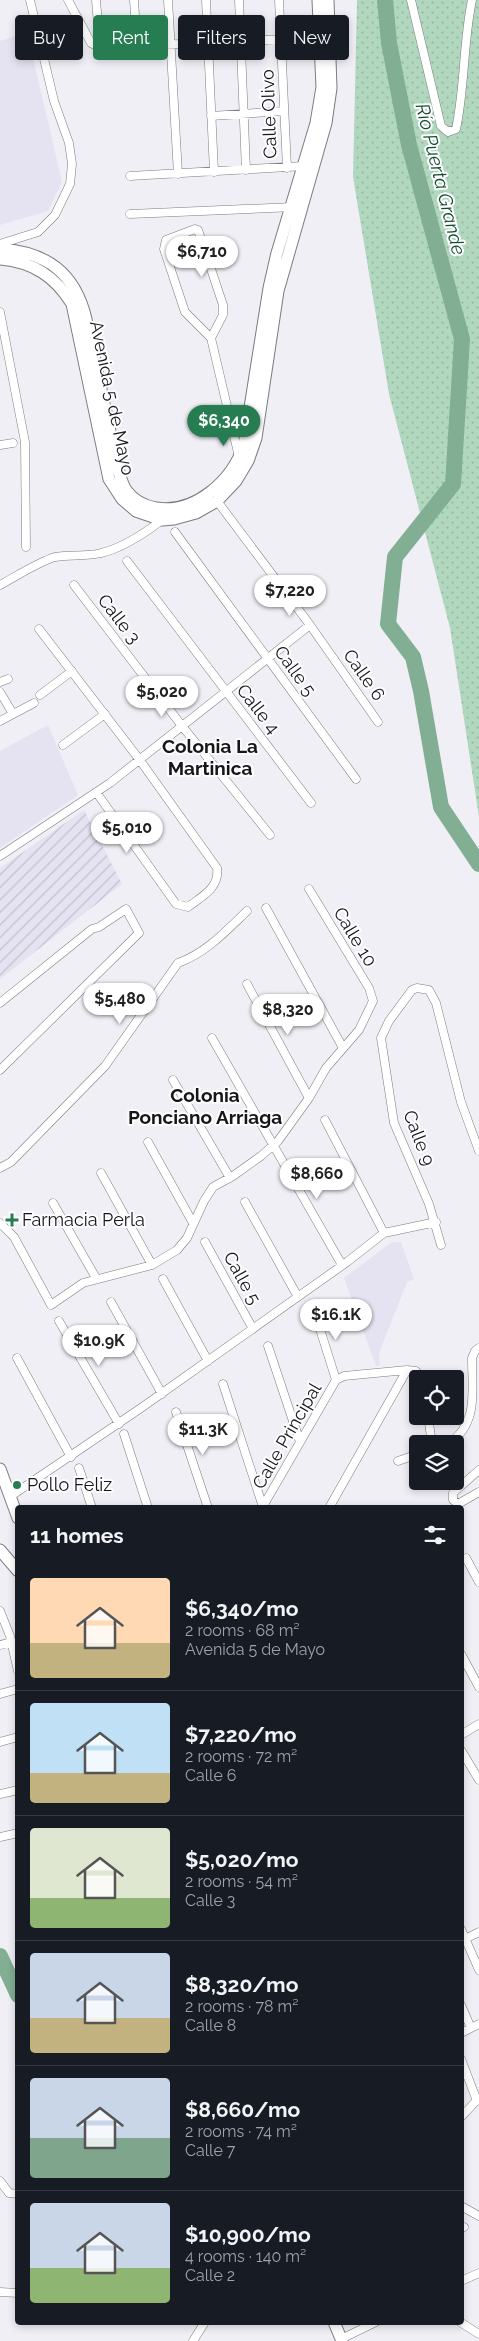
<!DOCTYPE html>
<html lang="en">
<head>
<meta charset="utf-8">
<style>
  :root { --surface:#171b24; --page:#242831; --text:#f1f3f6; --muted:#9ea1a6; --line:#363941; --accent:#267d51 }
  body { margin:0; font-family:Raleway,sans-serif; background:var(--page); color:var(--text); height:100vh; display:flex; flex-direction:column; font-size:19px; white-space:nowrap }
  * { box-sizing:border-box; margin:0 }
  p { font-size:16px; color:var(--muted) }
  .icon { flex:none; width:28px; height:28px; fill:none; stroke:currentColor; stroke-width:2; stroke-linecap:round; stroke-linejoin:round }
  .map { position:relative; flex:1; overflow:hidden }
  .panel { position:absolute; left:15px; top:1505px; width:449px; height:820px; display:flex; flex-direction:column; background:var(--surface); border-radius:5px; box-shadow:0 2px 8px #0003 }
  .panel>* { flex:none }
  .top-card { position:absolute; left:15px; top:15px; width:450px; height:45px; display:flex; gap:10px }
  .fabs { position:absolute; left:409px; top:1370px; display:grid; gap:10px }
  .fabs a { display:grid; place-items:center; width:55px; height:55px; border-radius:5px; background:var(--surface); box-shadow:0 2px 8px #0003; font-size:25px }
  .price { position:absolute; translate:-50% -42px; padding:0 11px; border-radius:18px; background:#fff; color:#222; font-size:16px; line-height:32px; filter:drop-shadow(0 1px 2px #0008) }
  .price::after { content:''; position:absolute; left:50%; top:30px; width:15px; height:11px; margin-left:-8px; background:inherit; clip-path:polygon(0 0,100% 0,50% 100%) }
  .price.on { background:var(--accent); color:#fff }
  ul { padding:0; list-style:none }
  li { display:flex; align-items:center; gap:15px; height:125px; padding:0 15px }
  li+li { border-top:1px solid var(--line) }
  li span { display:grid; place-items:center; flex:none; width:140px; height:100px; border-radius:5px; color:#555 }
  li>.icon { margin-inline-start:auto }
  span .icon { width:60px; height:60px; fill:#fffc; stroke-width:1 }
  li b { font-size:21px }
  h2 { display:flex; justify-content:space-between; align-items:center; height:60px; padding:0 15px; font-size:21px }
  .chip { padding:0 18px; border-radius:5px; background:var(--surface); box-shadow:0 2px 8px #0003; font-size:18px; line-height:45px }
  .chip.on { background:var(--accent); color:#fff }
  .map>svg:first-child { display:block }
  .built { fill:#e5e2f1 }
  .industrial { fill:url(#industrial-furrows) }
  .park { fill:url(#park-dots) }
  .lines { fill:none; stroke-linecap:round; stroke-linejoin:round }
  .river { stroke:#82ae93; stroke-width:16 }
  .minor-casing { stroke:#7c7b82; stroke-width:9 }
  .secondary-casing { stroke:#7c7b82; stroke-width:13 }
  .minor { stroke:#fff; stroke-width:8 }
  .secondary { stroke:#fff; stroke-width:11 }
  .poi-dot { fill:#267d51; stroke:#fdfdff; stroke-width:2 }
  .labels { text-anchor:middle; stroke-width:4; stroke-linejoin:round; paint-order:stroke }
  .street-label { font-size:18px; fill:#161518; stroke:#fdfdff }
  .poi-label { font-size:18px; fill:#161518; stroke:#fdfdff; text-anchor:start }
  .water-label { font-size:19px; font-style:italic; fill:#154a2f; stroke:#fdfdff }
  .neighbourhood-label { font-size:19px; font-weight:bold; fill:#161518; stroke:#fdfdff }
</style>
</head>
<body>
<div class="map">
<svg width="479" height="2341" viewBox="0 0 479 2341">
  <defs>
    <pattern id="industrial-furrows" width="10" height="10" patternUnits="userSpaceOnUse" patternTransform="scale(1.25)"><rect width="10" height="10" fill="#e5e2f1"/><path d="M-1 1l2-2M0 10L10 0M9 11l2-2" fill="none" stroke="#c4c1ce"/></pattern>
    <pattern id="park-dots" width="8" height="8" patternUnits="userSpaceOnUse" patternTransform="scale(1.25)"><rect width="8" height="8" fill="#b1d8bf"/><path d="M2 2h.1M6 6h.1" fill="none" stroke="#98b8a3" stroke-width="1.8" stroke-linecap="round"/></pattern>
  </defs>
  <rect width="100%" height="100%" fill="#f0eff6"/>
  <path class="built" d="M27,32L62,182L48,211L0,225V41Z
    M48,725L78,795L0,848V751Z
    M392,1242H401L414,1279L407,1282L379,1353L380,1365L376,1366L344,1278Z"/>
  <path class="industrial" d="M84,810L122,884L0,979V868Z"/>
  <path class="park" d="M357,0H479V817L450,628L389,394L353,177Z"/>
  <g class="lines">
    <path class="river" d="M385,0L389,43L409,145L462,339L453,484L395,557L388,624L413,657L421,691L441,807L479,864
      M0,1956L18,1995"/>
    <g class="minor-casing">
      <path id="minor" d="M68,0L91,43L100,48L324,37
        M96,0L100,48
        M134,0L137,47
        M168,0L178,174
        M206,0L214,172
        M239,0L246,170
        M279,0L287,168
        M411,0L441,126L448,132L456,129C465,87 463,43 472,0
        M211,116L284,111
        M130,176L304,166
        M130,214L294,207
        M0,244L38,232L55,215L70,184L72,164L69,143L54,101L30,0
        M0,312L25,442L26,547
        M211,338L223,315V305L198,230L195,229L166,240L164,249L185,312L211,338L239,457
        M0,445L13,443
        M217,501L310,625L378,722
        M175,532L356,779
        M127,561L311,803
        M0,585C17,576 38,562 55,557C70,554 86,557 101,553C123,548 145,533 162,520
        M74,585L182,726L270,835
        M39,629L139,759L217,868C220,888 201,897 188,907L176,904L96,792
        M0,682L8,679
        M0,692L13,714
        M40,695L72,671
        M0,721L34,703
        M63,745L105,714
        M0,856L110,783L310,625
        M266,908L343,1048
        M247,984L309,1098
        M0,1003L92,929L99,927L126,909L139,933L0,1070
        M212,1038L342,1265
        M173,1080L230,1178
        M325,1120L384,1233
        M148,1142L193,1223
        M0,1168L11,1162L105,1066L178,963C206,953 226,931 247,911
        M101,1173L152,1265
        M245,1202L298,1297
        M53,1203L96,1278
        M0,1223L14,1237L51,1305L83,1283L152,1265L177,1250L187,1238L204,1201L213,1187L233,1176L261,1156L278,1141L309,1098L326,1068L359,1030L373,1001L369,988L309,889
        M205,1242L253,1329
        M441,1245L429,1204L394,1123L381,1038L389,1021L412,990L417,988L429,990L436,1003L461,1102L479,1151
        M163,1279L208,1361
        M111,1302L162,1394
        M314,1310L336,1380
        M59,1321L119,1424
        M268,1346L300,1442
        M17,1358L71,1457
        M223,1384L263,1507
        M176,1412L208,1508
        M428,1416L432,1444
        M124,1434L148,1508
        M448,1444C479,1424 472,1391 472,1358L475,1351L479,1348
        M398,1461L418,1454
        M79,1468L92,1508
        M479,1470L453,1493V1500L458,1504L479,1492
        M11,1496L141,1408L347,1262L384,1233L436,1222
        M262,1508L336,1380L344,1376L407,1370L416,1371L421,1379
        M329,1508L407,1370
        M466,1558L479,1582
        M0,1611L10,1636L18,1671
        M0,1645L12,1642
        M461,1654L479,1687
        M0,1694L18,1689
        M461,1735L479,1724
        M0,1742L18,1737
        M461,1750L479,1780
        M0,1794L18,1790
        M0,1837L18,1833
        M461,1929L479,1970
        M465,1939L479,1932
        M461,2005L471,2028
        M461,2033L479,2024
        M461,2059L477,2101
        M461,2117L479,2098
        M0,2181L9,2193L18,2194
        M461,2206L479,2216
        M461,2228L464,2227
        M461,2281L479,2273
        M0,2292L18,2293
        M460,2322L479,2334
        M341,2339L376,2322
        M193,2341L205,2322"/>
    </g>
    <g class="secondary-casing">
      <path id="secondary" d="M0,249C47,252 75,273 86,319L118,469C120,476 122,484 126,490C133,500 144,506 156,508C195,514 232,481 244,445L269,288L277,253L316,123L322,87L318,0
        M0,259C33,262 55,276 72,304L109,479L122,499L136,511L162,520L174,519L196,513L217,501L236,481L248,461L256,438L278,291L326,123L331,88L328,0
        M0,1469L18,1518
        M0,1550L18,1571
        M334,2322L342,2341"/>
    </g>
    <use href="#minor" class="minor"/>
    <use href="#secondary" class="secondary"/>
  </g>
  <g class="poi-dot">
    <path d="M9.5 1212.5h5v5h5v5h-5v5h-5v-5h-5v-5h5z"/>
    <circle cx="17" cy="1485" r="5"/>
  </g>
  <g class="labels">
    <g class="street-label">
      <text transform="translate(269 114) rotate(-92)" y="6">Calle Olivo</text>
      <text transform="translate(112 398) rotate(78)" y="6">Avenida 5 de Mayo</text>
      <text transform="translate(119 619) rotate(52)" y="6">Calle 3</text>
      <text transform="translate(295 671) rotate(54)" y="6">Calle 5</text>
      <text transform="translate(364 675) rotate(55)" y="6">Calle 6</text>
      <text transform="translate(258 709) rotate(52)" y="6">Calle 4</text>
      <text transform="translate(355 937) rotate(59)" y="6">Calle 10</text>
      <text transform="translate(419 1138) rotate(69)" y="6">Calle 9</text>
      <text transform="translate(242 1278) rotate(61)" y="6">Calle 5</text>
      <text transform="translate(287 1436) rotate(-60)" y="6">Calle Principal</text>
    </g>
    <g class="poi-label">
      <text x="22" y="1226">Farmacia Perla</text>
      <text x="27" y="1491">Pollo Feliz</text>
    </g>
    <g class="water-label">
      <text transform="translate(441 179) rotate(76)" y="7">Río Puerta Grande</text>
    </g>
    <g class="neighbourhood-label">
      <text x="210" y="753">Colonia La<tspan x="210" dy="22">Martinica</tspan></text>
      <text x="205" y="1102">Colonia<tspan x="205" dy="22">Ponciano Arriaga</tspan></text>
    </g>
  </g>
</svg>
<div class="fabs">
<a><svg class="icon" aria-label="locate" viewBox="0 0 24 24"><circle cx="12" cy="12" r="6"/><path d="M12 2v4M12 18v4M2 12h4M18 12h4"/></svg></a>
<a><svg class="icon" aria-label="layers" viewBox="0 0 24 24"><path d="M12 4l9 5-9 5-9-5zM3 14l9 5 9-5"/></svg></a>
</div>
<b class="price" style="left:202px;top:278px">$6,710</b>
<b class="price on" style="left:224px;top:447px">$6,340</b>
<b class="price" style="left:290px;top:617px">$7,220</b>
<b class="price" style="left:162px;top:718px">$5,020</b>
<b class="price" style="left:127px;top:854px">$5,010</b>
<b class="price" style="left:120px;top:1025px">$5,480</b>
<b class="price" style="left:288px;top:1036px">$8,320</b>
<b class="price" style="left:317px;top:1200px">$8,660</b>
<b class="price" style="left:336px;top:1341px">$16.1K</b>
<b class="price" style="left:99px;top:1367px">$10.9K</b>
<b class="price" style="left:203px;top:1456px">$11.3K</b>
<div class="top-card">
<a class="chip">Buy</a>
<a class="chip on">Rent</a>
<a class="chip">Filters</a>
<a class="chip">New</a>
</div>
<section class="panel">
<h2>11 homes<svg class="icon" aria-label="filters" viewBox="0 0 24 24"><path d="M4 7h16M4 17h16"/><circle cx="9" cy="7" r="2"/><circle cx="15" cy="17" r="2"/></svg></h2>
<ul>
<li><span style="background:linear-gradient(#ffd9b3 65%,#c2b280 0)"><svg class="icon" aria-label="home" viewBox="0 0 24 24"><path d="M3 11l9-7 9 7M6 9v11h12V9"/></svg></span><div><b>$6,340/mo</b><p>2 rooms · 68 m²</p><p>Avenida 5 de Mayo</p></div></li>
<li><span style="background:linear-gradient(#bfe0f5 70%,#c2b280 0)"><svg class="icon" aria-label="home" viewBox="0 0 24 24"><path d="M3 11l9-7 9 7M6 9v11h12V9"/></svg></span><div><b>$7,220/mo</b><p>2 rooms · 72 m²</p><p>Calle 6</p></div></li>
<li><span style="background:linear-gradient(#dfe7d0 70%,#8fb573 0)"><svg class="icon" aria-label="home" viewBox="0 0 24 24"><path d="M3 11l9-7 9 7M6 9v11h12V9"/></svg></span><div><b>$5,020/mo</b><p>2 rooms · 54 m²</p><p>Calle 3</p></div></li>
<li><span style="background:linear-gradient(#c9d6e8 65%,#c2b280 0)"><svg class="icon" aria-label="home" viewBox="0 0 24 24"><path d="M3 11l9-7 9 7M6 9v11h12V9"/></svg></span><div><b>$8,320/mo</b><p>2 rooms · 78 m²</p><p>Calle 8</p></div></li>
<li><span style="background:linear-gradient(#c9d6e8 60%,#7fa58c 0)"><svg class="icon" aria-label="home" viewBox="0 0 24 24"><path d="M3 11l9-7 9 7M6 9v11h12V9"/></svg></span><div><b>$8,660/mo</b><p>2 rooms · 74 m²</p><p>Calle 7</p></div></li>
<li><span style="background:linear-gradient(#c9d6e8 65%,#8fb573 0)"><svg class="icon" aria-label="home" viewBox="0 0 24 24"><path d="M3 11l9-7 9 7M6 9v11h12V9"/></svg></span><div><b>$10,900/mo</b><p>4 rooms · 140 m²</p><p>Calle 2</p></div></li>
</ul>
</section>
</div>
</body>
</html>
